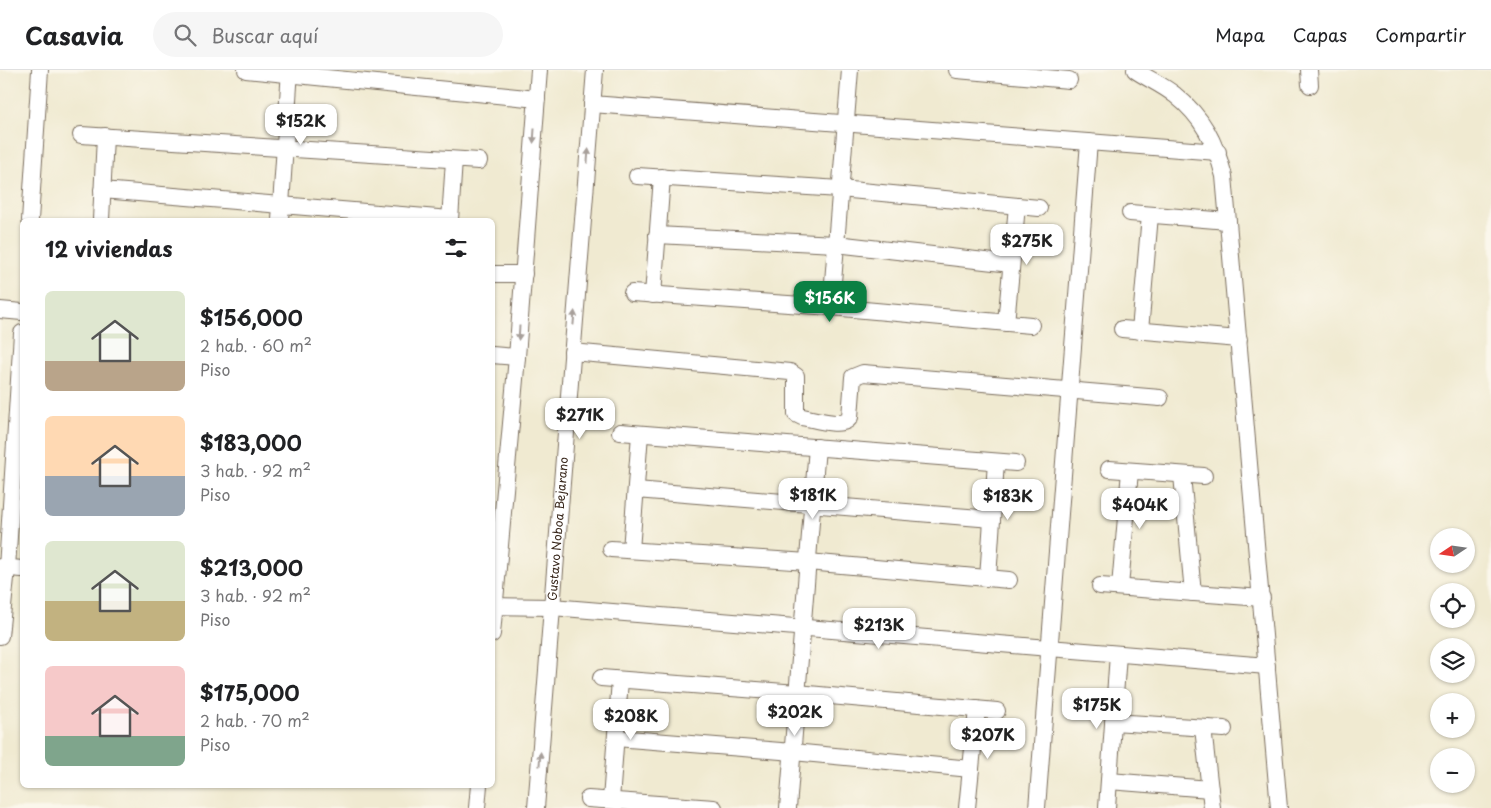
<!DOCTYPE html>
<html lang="es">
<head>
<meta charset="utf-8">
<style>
  :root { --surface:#fff; --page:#f6f6f6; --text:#202124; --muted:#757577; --line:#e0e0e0; --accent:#0b8043 }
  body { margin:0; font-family:"Playpen Sans",sans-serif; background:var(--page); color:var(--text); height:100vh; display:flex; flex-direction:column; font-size:19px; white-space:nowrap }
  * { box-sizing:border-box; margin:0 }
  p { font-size:16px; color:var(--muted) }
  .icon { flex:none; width:28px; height:28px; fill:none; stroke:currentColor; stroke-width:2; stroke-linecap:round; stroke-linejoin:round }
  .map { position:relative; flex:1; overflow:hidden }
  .drawer { position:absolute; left:20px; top:148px; width:475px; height:570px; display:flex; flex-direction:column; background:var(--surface); border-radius:8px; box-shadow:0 1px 4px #0004 }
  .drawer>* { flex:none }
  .needle { width:32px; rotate:257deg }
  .buttons { position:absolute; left:1430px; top:458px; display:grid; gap:10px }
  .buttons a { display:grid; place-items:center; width:45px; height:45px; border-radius:50%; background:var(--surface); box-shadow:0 1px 4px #0004; font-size:25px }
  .price { position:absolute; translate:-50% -42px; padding:0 11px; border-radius:10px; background:#fff; color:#222; font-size:16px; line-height:32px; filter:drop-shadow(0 1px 2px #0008) }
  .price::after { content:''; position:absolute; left:50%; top:30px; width:15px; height:11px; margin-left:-8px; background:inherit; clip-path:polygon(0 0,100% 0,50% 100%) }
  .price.selected { background:var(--accent); color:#fff }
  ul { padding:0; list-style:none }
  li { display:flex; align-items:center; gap:15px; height:125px; padding:0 25px }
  li span { display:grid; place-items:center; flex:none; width:140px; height:100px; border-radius:8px; color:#555 }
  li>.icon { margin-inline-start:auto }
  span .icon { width:60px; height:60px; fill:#fffc; stroke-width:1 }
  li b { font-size:21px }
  h2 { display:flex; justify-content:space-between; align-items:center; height:60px; padding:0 25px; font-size:21px }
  header { display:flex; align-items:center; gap:30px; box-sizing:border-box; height:70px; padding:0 25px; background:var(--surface); border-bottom:1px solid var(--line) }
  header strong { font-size:24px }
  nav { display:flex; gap:28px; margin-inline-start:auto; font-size:18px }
  .search { width:350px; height:45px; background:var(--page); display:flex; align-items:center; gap:12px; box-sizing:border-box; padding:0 18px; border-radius:28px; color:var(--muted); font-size:19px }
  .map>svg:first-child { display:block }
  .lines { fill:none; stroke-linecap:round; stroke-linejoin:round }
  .minor-casing { stroke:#7a6d5d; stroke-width:18 }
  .minor { stroke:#fff; stroke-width:16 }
  .oneway { fill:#a79f9a }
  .labels { text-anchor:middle; stroke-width:4.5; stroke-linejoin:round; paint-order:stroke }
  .street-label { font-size:12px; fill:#3b2a1e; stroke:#fbf7ec }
</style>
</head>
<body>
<header>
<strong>Casavia</strong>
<div class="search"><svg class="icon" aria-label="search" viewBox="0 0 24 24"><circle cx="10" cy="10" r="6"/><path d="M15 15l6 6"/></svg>Buscar aquí</div>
<nav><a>Mapa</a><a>Capas</a><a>Compartir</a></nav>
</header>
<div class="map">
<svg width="1491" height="738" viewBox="0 0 1491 738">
  <rect width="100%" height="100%" fill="#fbf7ec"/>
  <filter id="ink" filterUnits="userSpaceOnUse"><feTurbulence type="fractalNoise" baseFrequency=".02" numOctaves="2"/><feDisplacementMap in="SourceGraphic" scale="10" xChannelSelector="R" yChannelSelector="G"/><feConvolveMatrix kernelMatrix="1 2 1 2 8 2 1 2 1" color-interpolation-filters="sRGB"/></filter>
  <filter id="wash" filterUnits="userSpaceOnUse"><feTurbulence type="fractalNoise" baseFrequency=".0096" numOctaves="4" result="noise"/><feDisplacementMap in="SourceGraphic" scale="20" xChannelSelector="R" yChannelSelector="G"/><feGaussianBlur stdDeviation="1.12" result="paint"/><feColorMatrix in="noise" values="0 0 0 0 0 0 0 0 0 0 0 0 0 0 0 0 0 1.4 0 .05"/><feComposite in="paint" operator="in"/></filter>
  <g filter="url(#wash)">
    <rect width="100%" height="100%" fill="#f0ead1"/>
  </g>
  <g filter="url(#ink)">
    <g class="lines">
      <g class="minor-casing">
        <g id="minor">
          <path d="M246,0L537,29"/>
          <path d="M957,0L1069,10"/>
          <path d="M1135,0C1148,9 1163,15 1175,25C1203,47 1215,72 1224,106L1279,738"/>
          <path d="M1309,0L1310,15"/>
          <path d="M592,34L1218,82"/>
          <path d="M81,65L479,91"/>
          <path d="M637,106L840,119L1039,138"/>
          <path d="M102,120L450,149"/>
          <path d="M1130,143L1228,151"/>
          <path d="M30,150L40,0"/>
          <path d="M101,150L105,66"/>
          <path d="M280,150L290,0"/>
          <path d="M450,150L454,90"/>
          <path d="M657,165L836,174L1011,194"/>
          <path d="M492,204H524"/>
          <path d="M632,223L831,237L1031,255"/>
          <path d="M653,225L662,107"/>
          <path d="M831,237L850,0"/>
          <path d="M0,240L22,242"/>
          <path d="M1006,253L1017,136"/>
          <path d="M1122,259L1239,269"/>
          <path d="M1140,261L1150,145"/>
          <path d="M572,282L790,302L796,306V344L802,347C814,349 844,359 850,347L853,307L863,303L1160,328"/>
          <path d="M492,285L517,287"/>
          <path d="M620,362L1016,393"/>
          <path d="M1109,399L1204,406"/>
          <path d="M1182,405L1193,523"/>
          <path d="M636,420L992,449"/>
          <path d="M611,479L808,492L1009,510"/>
          <path d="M631,480L640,364"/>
          <path d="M0,497L22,499"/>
          <path d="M988,508L996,392"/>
          <path d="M1100,516L1262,528"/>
          <path d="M1120,517L1130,401"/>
          <path d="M492,536L552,537L1267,596"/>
          <path d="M492,564L517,287L539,0"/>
          <path d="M0,566L7,498L22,263"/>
          <path d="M601,608L797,623L997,641"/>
          <path d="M1113,652L1224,659"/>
          <path d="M1203,658L1212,738"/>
          <path d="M616,668L793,682L971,699"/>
          <path d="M1109,711L1210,719"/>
          <path d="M588,729L714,738"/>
          <path d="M611,730L620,610"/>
          <path d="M477,738L479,715"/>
          <path id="s1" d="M536,738L595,0"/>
          <path d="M788,738L817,377"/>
          <path d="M967,738L977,639"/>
          <path d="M1037,738L1089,72"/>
          <path d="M1107,738L1118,584"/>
        </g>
      </g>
      <use href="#minor" class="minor"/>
    </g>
    <defs><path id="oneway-solid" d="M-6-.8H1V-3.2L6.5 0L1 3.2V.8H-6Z" transform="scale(1.25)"/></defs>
    <g class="oneway">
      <use href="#oneway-solid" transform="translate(534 66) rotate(94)"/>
      <use href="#oneway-solid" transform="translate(588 86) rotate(-85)"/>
      <use href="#oneway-solid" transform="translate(574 248) rotate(-85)"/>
      <use href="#oneway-solid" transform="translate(519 263) rotate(94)"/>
      <use href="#oneway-solid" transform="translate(540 689) rotate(-85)"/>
    </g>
  </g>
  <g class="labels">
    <g class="street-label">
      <text dy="4" stroke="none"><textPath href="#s1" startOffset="280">Gustavo Noboa Bejarano</textPath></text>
    </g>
  </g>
</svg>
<div class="buttons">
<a><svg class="needle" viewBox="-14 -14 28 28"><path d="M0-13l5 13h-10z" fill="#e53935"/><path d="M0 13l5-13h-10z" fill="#757577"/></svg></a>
<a><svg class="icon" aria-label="locate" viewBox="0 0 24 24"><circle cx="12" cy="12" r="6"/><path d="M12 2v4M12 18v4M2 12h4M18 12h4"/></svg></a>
<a><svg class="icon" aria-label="layers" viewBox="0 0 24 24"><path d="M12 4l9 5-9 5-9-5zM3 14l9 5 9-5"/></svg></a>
<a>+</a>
<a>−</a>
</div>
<b class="price" style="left:301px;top:76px">$152K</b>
<b class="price" style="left:1027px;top:196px">$275K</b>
<b class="price selected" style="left:830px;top:253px">$156K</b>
<b class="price" style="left:580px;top:370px">$271K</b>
<b class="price" style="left:813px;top:450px">$181K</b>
<b class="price" style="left:1008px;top:451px">$183K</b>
<b class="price" style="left:1140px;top:460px">$404K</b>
<b class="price" style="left:879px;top:580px">$213K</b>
<b class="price" style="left:1097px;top:660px">$175K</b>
<b class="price" style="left:795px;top:667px">$202K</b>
<b class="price" style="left:631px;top:671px">$208K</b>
<b class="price" style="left:988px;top:690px">$207K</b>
<section class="drawer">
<h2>12 viviendas<svg class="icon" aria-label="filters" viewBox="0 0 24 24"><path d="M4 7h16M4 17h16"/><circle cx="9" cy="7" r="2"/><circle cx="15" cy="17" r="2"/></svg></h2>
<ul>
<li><span style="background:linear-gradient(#dfe7d0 70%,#b9a48a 0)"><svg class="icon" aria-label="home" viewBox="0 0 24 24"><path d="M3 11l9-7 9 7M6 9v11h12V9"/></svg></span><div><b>$156,000</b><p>2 hab. · 60 m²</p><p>Piso</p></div></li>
<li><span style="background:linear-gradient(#ffd9b3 60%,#9aa5b1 0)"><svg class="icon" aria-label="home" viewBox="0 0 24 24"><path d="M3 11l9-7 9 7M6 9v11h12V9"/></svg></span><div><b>$183,000</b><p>3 hab. · 92 m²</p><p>Piso</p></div></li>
<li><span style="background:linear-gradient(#dfe7d0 60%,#c2b280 0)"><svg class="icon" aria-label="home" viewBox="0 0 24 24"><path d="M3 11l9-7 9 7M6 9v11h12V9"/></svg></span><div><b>$213,000</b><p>3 hab. · 92 m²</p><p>Piso</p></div></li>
<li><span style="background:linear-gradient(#f6c9c9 70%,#7fa58c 0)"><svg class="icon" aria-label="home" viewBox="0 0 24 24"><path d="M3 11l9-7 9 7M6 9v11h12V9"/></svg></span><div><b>$175,000</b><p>2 hab. · 70 m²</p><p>Piso</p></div></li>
</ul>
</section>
</div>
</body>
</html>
